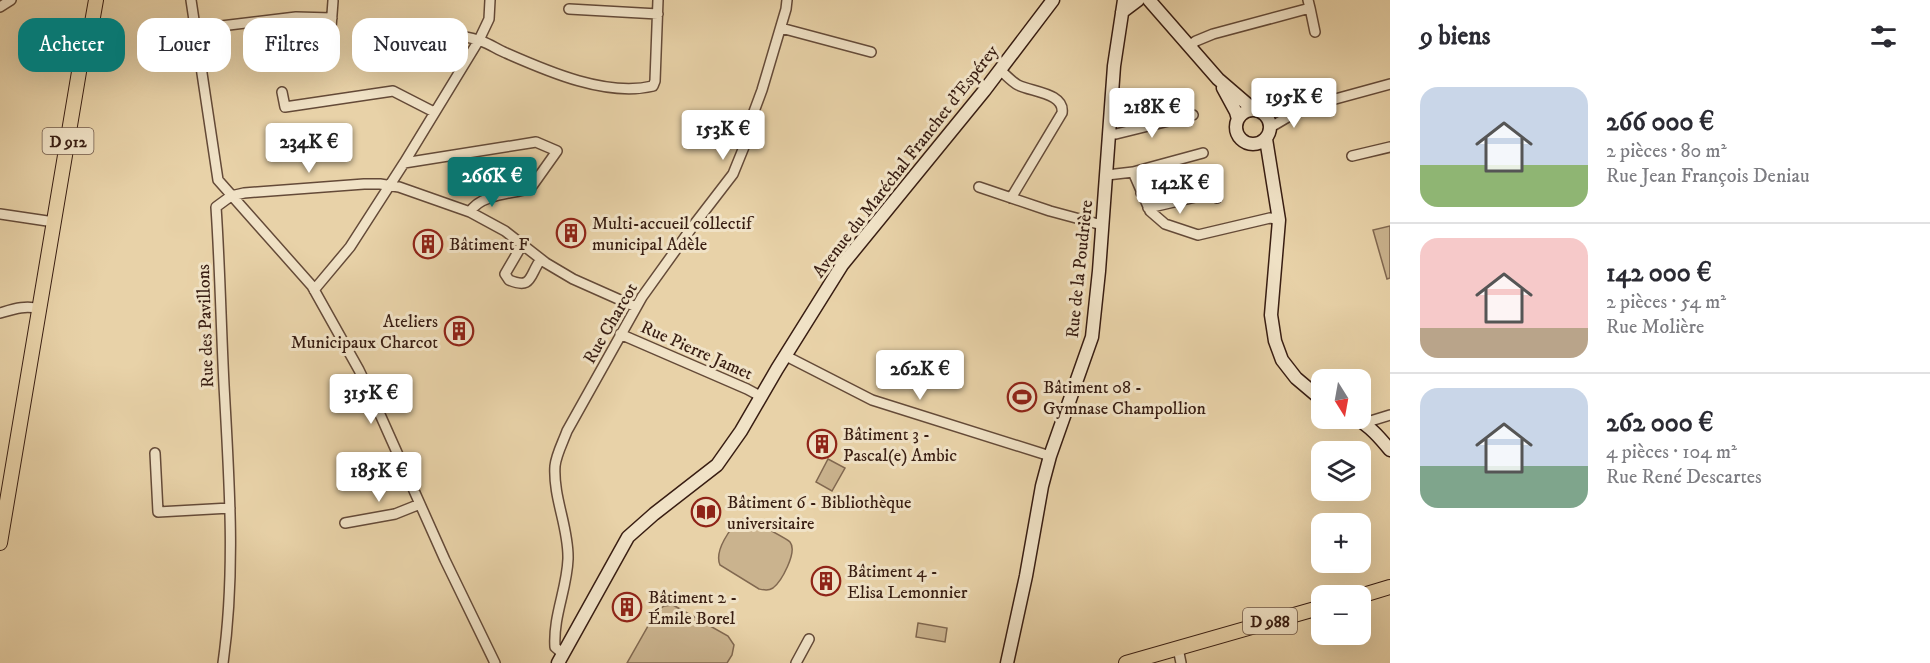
<!DOCTYPE html>
<html lang="fr">
<head>
<meta charset="utf-8">
<style>
  :root { --surface:#fff; --page:#f2f2f3; --text:#2b2b33; --muted:#7c7c81; --line:#e1e1e2; --accent:#0f766e }
  body { margin:0; font-family:"IM FELL DW Pica",serif; background:var(--page); color:var(--text); height:100vh; display:flex; flex-direction:column; font-size:22px; white-space:nowrap }
  * { box-sizing:border-box; margin:0 }
  p { font-size:20px; color:var(--muted) }
  .icon { flex:none; width:33px; height:33px; fill:none; stroke:currentColor; stroke-width:2; stroke-linecap:round; stroke-linejoin:round }
  .map { position:relative; flex:1; overflow:hidden }
  .side { display:flex; flex-direction:column; background:var(--surface); width:540px }
  .side>* { flex:none }
  .banner { position:absolute; left:18px; top:18px; width:570px; height:54px; display:flex; gap:12px }
  .needle { width:39px; rotate:169deg }
  .controls { position:absolute; left:1311px; top:369px; display:grid; gap:12px }
  .controls a { display:grid; place-items:center; width:60px; height:60px; border-radius:12px; background:var(--surface); box-shadow:0 6px 24px #0002; font-size:30px }
  .price { position:absolute; translate:-50% -51px; padding:0 14px; border-radius:6px; background:#fff; color:#222; font-size:20px; line-height:39px; filter:drop-shadow(0 2px 3px #0008) }
  .price::after { content:''; position:absolute; left:50%; top:36px; width:18px; height:14px; margin-left:-9px; background:inherit; clip-path:polygon(0 0,100% 0,50% 100%) }
  .price.current { background:var(--accent); color:#fff }
  ul { padding:0; list-style:none }
  li { display:flex; align-items:center; gap:18px; height:150px; padding:0 30px }
  li+li { border-top:2px solid var(--line) }
  li span { display:grid; place-items:center; flex:none; width:168px; height:120px; border-radius:18px; color:#555 }
  li>.icon { margin-inline-start:auto }
  span .icon { width:72px; height:72px; fill:#fffc; stroke-width:1 }
  li b { font-size:26px }
  h2 { display:flex; justify-content:space-between; align-items:center; height:72px; padding:0 30px; font-size:26px }
  .pill { padding:0 21px; border-radius:18px; background:var(--surface); box-shadow:0 6px 24px #0002; font-size:21px; line-height:54px }
  .pill.current { background:var(--accent); color:#fff }
  main { display:flex; flex:1; min-height:0 }
  .map>svg:first-child { display:block }
  .green { fill:#cab38e; stroke:#816850; stroke-width:1.5 }
  .lines { fill:none; stroke-linecap:round; stroke-linejoin:round }
  .street-casing { stroke:#644a38; stroke-width:12 }
  .secondary-casing { stroke:#381d12; stroke-width:15 }
  .primary-casing { stroke:#381d12; stroke-width:16 }
  .street { stroke:#f0e2c6; stroke-width:9 }
  .secondary { stroke:#f0e2c6; stroke-width:12 }
  .primary { stroke:#e8d2a8; stroke-width:14 }
  .labels { text-anchor:middle; stroke-width:6; stroke-linejoin:round; paint-order:stroke }
  .shield { fill:#f0e2c6; stroke:#6f5848; stroke-width:1.5 }
  .shield-label { font-size:16px; font-weight:bold; fill:#381d12 }
  .street-label { font-size:18px; fill:#381d12; stroke:#f0e2c6 }
  .poi-label { font-size:18px; fill:#381d12; stroke:#f0e2c6; text-anchor:start }
</style>
</head>
<body>
<main>
<div class="map">
<svg width="1390" height="663" viewBox="0 0 1390 663">
  <rect width="100%" height="100%" fill="#e8d2a8"/>
  <filter id="stains"><feTurbulence type="fractalNoise" baseFrequency=".00333" numOctaves="4"/><feColorMatrix values="0 0 0 0 .2 0 0 0 0 .09 0 0 0 0 .02 0 0 0 .5 -.17"/></filter>
  <radialGradient id="worn" r=".72"><stop offset=".6" stop-color="#630" stop-opacity="0"/><stop offset="1" stop-color="#630" stop-opacity=".3"/></radialGradient>
  <path class="green" d="M1390,226V278L1387,279L1373,230Z
    M828,459L845,468L832,491L816,482Z
    M742,519H749C756,523 786,538 790,542C798,552 781,582 773,588C768,591 764,590 759,589L720,565C714,551 730,527 742,519Z
    M673,605L728,636L734,645L732,655L727,663H627L656,612L664,606Z
    M918,623L947,628L945,642L916,637Z"/>
  <g class="lines">
    <g class="street-casing">
      <path id="street" d="M191,0L218,180L312,286L359,370L374,401L445,560L495,663
        M0,7L11,0
        M1310,8L1315,32
        M569,9L658,14
        M781,28L871,52
        M196,29L296,17L332,18
        M330,41L333,1
        M400,45L403,33C426,33 459,33 481,41C490,44 498,50 506,53C549,72 607,97 653,86L655,81L658,0
        M1189,46L1196,41L1213,34L1310,8L1308,0
        M1000,70C1006,75 1012,82 1018,85C1032,92 1065,93 1062,113L1011,198
        M282,92L285,107L393,91L434,112
        M1263,113L1306,107L1390,84
        M1271,127L1298,111
        M1109,133L1116,134L1193,115
        M1352,156L1390,147
        M404,163L536,142L557,151L530,189C512,193 479,195 470,212
        M1133,172L1203,153
        M1107,175L1133,172L1150,211L1165,224L1198,235L1270,218L1279,220
        M979,187L1050,211L1102,225
        M1141,193L1160,189
        M1148,208L1213,193L1217,198
        M0,214L54,222
        M522,245L505,274L509,280C533,290 529,275 541,259
        M314,290L350,247L404,163L479,40L489,19L490,0
        M0,313C14,309 26,305 39,309
        M620,334L747,389L760,396
        M786,356L872,400L1050,456
        M1364,423L1390,415
        M155,453L158,512L230,508
        M345,523L395,514L420,504
        M1178,648L1181,663
        M562,653L555,647C553,616 567,589 568,559C569,528 553,498 555,466C556,455 563,442 567,431L642,297L693,226L733,174L746,142L749,125L762,90L786,9L787,0
        M223,663C236,570 229,478 224,385C221,326 220,266 216,207L231,196L244,193L364,184H380L399,187L470,212L505,231L546,263L573,279L636,307
        M796,663L809,639"/>
    </g>
    <g class="secondary-casing">
      <path id="secondary" d="M1149,0L1218,79L1254,110
        M1122,12L1138,0
        M1223,88L1236,112L1238,119
        M1236 127a17 17 0 1 1 34 0a17 17 0 1 1-34 0Z
        M1266,139L1279,220L1271,315L1275,341L1282,360L1296,378L1322,400
        M1355,418C1370,426 1380,438 1390,450
        M558,663L628,537L654,514L717,465L741,431L777,369L842,265L984,91L1053,0
        M1007,663L1026,576L1042,486L1050,456L1092,337L1099,271L1114,66L1124,0"/>
    </g>
    <g class="primary-casing">
      <path id="primary" d="M0,543L81,60L84,50L88,45L96,0
        M1360,596L1390,587
        M1126,663L1322,607"/>
    </g>
    <use href="#street" class="street"/>
    <use href="#secondary" class="secondary"/>
    <use href="#primary" class="primary"/>
  </g>
  <defs>
    <g id="building-ring" transform="scale(1.5)"><circle r="9.5" fill="#f0e2c6" stroke="#8f2418" stroke-width="1.5"/><path d="M-4-6H4V6H1V3H-1V6H-4ZM-2.5-4.3h1.7v1.8h-1.7ZM.8-4.3h1.7v1.8H.8ZM-2.5-1h1.7V.8h-1.7ZM.8-1h1.7V.8H.8Z" fill="#8f2418"/></g>
    <g id="stadium-ring" transform="scale(1.5)"><circle r="9.5" fill="#f0e2c6" stroke="#8f2418" stroke-width="1.5"/><path d="M0-5a6.5 5 0 1 0 0 10a6.5 5 0 1 0 0-10ZM-3.5-1.8h7v3.6h-7Z" fill="#8f2418"/></g>
    <g id="library-ring" transform="scale(1.5)"><circle r="9.5" fill="#f0e2c6" stroke="#8f2418" stroke-width="1.5"/><path d="M-6-4Q-3-5.5-.7-3.5V5Q-3 3-6 4ZM6-4Q3-5.5 .7-3.5V5Q3 3 6 4Z" fill="#8f2418"/></g>
  </defs>
  <g fill-rule="evenodd">
    <use href="#building-ring" x="571" y="233"/>
    <use href="#building-ring" x="428" y="244"/>
    <use href="#building-ring" x="459" y="331"/>
    <use href="#stadium-ring" x="1022" y="397"/>
    <use href="#building-ring" x="822" y="444"/>
    <use href="#library-ring" x="706" y="512"/>
    <use href="#building-ring" x="826" y="581"/>
    <use href="#building-ring" x="627" y="607"/>
  </g>
  <g class="labels">
    <g class="shield">
      <rect x="42.5" y="128" width="51" height="26" rx="4.5"/>
      <rect x="1243" y="608" width="54" height="26" rx="4.5"/>
    </g>
    <g class="shield-label">
      <text x="68" y="147">D 912</text>
      <text x="1270" y="627">D 988</text>
    </g>
    <g class="street-label">
      <text transform="translate(905 161) rotate(-52)" y="6">Avenue du Maréchal Franchet d'Espérey</text>
      <text transform="translate(1079 269) rotate(-84)" y="6">Rue de la Poudrière</text>
      <text transform="translate(610 323) rotate(-60)" y="6">Rue Charcot</text>
      <text transform="translate(205 326) rotate(-92)" y="6">Rue des Pavillons</text>
      <text transform="translate(697 350) rotate(24)" y="6">Rue Pierre Jamet</text>
    </g>
    <g class="poi-label">
      <text x="592" y="229">Multi-accueil collectif<tspan x="592" dy="21">municipal Adèle</tspan></text>
      <text x="449" y="250">Bâtiment F</text>
      <text x="438" y="327" text-anchor="end">Ateliers<tspan x="438" dy="21">Municipaux Charcot</tspan></text>
      <text x="1043" y="393">Bâtiment 08 -<tspan x="1043" dy="21">Gymnase Champollion</tspan></text>
      <text x="843" y="440">Bâtiment 3 -<tspan x="843" dy="21">Pascal(e) Ambic</tspan></text>
      <text x="727" y="508">Bâtiment 6 - Bibliothèque<tspan x="727" dy="21">universitaire</tspan></text>
      <text x="847" y="577">Bâtiment 4 -<tspan x="847" dy="21">Elisa Lemonnier</tspan></text>
      <text x="648" y="603">Bâtiment 2 -<tspan x="648" dy="21">Émile Borel</tspan></text>
    </g>
  </g>
  <rect width="100%" height="100%" filter="url(#stains)"/>
  <rect width="100%" height="100%" fill="url(#worn)"/>
</svg>
<div class="controls">
<a><svg class="needle" viewBox="-14 -14 28 28"><path d="M0-13l5 13h-10z" fill="#e53935"/><path d="M0 13l5-13h-10z" fill="#7c7c81"/></svg></a>
<a><svg class="icon" aria-label="layers" viewBox="0 0 24 24"><path d="M12 4l9 5-9 5-9-5zM3 14l9 5 9-5"/></svg></a>
<a>+</a>
<a>−</a>
</div>
<b class="price" style="left:1294px;top:129px">195K €</b>
<b class="price" style="left:1152px;top:139px">218K €</b>
<b class="price" style="left:723px;top:161px">153K €</b>
<b class="price" style="left:309px;top:174px">234K €</b>
<b class="price current" style="left:492px;top:208px">266K €</b>
<b class="price" style="left:1180px;top:215px">142K €</b>
<b class="price" style="left:920px;top:401px">262K €</b>
<b class="price" style="left:371px;top:425px">315K €</b>
<b class="price" style="left:379px;top:503px">185K €</b>
<div class="banner">
<a class="pill current">Acheter</a>
<a class="pill">Louer</a>
<a class="pill">Filtres</a>
<a class="pill">Nouveau</a>
</div>
</div>
<section class="side">
<h2>9 biens<svg class="icon" aria-label="filters" viewBox="0 0 24 24"><path d="M4 7h16M4 17h16"/><circle cx="9" cy="7" r="2"/><circle cx="15" cy="17" r="2"/></svg></h2>
<ul>
<li><span style="background:linear-gradient(#c9d6e8 65%,#8fb573 0)"><svg class="icon" aria-label="home" viewBox="0 0 24 24"><path d="M3 11l9-7 9 7M6 9v11h12V9"/></svg></span><div><b>266 000 €</b><p>2 pièces · 80 m²</p><p>Rue Jean François Deniau</p></div></li>
<li><span style="background:linear-gradient(#f6c9c9 75%,#b9a48a 0)"><svg class="icon" aria-label="home" viewBox="0 0 24 24"><path d="M3 11l9-7 9 7M6 9v11h12V9"/></svg></span><div><b>142 000 €</b><p>2 pièces · 54 m²</p><p>Rue Molière</p></div></li>
<li><span style="background:linear-gradient(#c9d6e8 65%,#7fa58c 0)"><svg class="icon" aria-label="home" viewBox="0 0 24 24"><path d="M3 11l9-7 9 7M6 9v11h12V9"/></svg></span><div><b>262 000 €</b><p>4 pièces · 104 m²</p><p>Rue René Descartes</p></div></li>
</ul>
</section>
</main>
</body>
</html>
